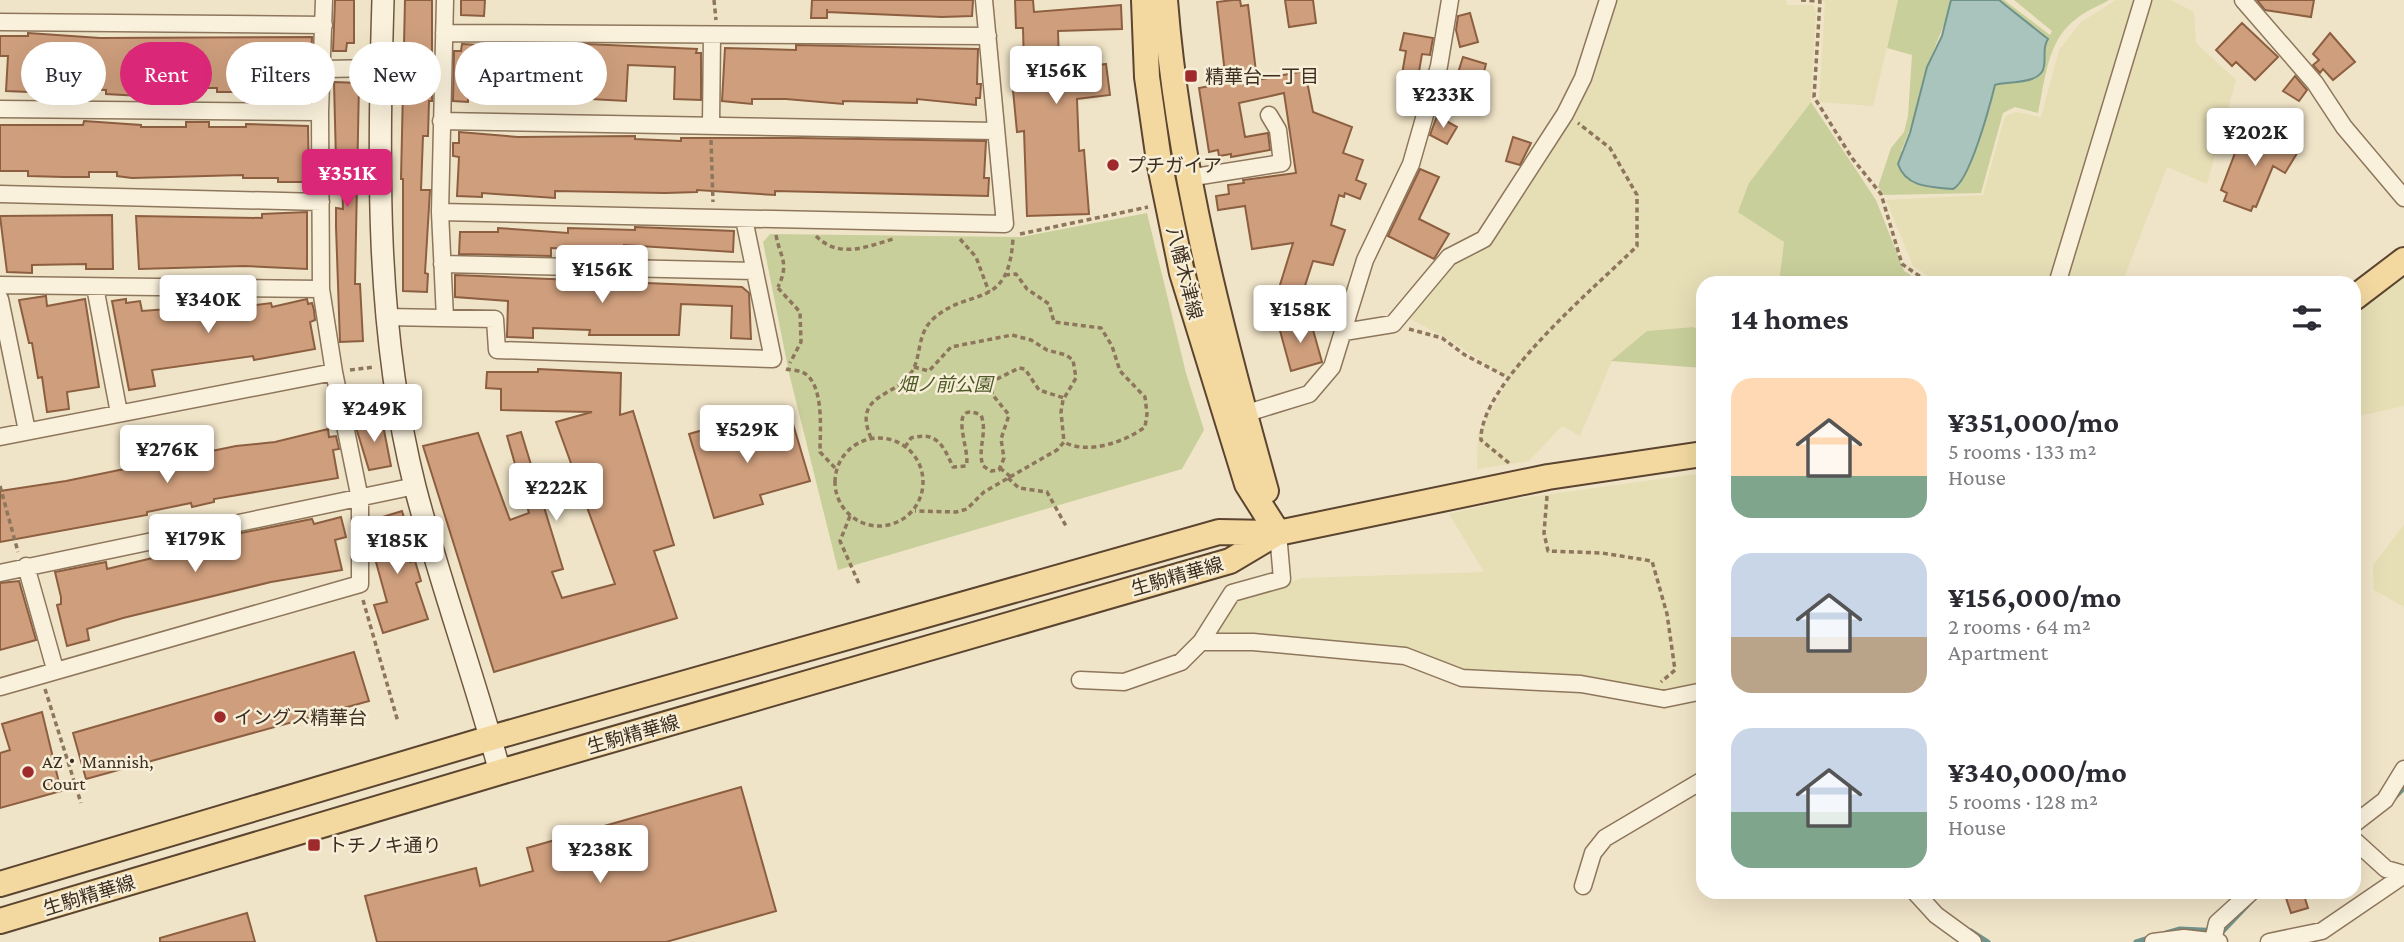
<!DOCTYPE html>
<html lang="en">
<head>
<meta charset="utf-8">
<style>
  :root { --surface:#fff; --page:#f2f2f3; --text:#2b2b33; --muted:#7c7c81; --accent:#db2777 }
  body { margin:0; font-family:"Crimson Pro","Noto Sans JP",serif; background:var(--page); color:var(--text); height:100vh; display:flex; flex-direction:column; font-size:26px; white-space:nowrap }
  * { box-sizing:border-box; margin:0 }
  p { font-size:23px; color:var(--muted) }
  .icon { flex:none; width:38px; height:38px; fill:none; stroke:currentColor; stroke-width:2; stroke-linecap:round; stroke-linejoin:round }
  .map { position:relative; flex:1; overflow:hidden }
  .panel { position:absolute; left:1696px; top:276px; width:665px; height:623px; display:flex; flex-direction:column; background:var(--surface); border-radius:21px; box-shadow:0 7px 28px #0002 }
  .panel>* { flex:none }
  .guide { position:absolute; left:21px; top:42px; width:665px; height:63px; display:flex; gap:14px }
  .price { position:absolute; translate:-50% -60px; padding:0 16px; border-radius:7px; background:#fff; color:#222; font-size:23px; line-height:46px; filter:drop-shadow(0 2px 4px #0008) }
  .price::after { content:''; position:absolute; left:50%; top:42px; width:21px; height:16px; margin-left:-10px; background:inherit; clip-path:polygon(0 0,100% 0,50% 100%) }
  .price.current { background:var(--accent); color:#fff }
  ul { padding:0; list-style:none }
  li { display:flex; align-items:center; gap:21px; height:175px; padding:0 35px }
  li span { display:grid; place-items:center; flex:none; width:196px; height:140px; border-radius:21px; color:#555 }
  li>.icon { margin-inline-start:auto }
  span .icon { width:84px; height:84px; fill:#fffc; stroke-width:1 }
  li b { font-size:30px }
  h2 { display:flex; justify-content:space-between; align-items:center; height:84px; padding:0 35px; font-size:30px }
  .tag { padding:0 24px; border-radius:32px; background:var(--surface); box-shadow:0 7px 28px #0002; font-size:24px; line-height:63px }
  .tag.current { background:var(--accent); color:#fff }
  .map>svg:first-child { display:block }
  .farmland { fill:#e6deb5 }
  .green { fill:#c9cf9b }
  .water { fill:#a9c4bc; stroke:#6f938a; stroke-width:2 }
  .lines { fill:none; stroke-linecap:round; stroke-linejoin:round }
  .stream { stroke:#6f938a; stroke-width:5 }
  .building { fill:#cf9f7d; stroke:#8d5f41; stroke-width:2 }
  .street-casing { stroke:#8d765c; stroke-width:19 }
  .secondary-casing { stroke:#6f573f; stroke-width:24 }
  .primary-casing { stroke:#5b4430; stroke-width:28 }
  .path { stroke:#8d765c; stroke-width:3.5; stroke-dasharray:5 3.5; stroke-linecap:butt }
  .street { stroke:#faf1dc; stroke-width:16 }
  .secondary { stroke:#faf1dc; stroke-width:21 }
  .primary { stroke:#f3d9a0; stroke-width:24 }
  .poi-dot { fill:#9e2a2b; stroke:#f7eed8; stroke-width:2.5 }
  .labels { text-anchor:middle; stroke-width:5; stroke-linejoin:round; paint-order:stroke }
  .poi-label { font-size:19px; fill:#3d2e20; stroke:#f7eed8; text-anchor:start }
  .street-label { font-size:19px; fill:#3d2e20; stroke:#f7eed8 }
  .park-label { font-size:19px; font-style:italic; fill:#4d5a26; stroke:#f7eed8 }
</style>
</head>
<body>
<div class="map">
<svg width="2404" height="942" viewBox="0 0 2404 942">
  <rect width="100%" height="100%" fill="#f0e4c8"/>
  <path class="farmland" d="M1613,0H1785L1788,5H1813L1816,13L1811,102L1749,183L1784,242L1779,283L1703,284V331L1693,327L1647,331L1612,361L1580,436L1562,426L1529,461L1477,469L1478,434L1509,379L1445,337L1406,317L1443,268L1490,236L1565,120Z
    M1822,0H1898L1873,106L1819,102L1825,3Z
    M2116,0H2138L2051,283H1939L1913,266L1886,200L1983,195L2005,116L2016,112L2041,117L2059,50L2081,22Z
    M2148,0H2171L2194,12L2196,43L2236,80L2207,184L2167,167L2122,283L2062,284Z
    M2404,273V406L2354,417V311Z
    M1703,473V680L1666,694L1470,673L1429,657L1395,649L1329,647L1266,635L1234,637L1216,634L1236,598L1303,578L1484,572L1449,514L1508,500Z
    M2404,525V607L2374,590L2373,565Z"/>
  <path class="green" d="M1898,0H1951C1947,20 1940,34 1933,52C1919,84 1917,119 1901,151L1959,186L1990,108L1995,84L2026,81L2044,66V50L2048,38L1999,0H2004L2050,35L2052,31L2014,0H2109C2099,6 2085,11 2076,19C2047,40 2045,81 2038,113L2015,107L2003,113L1981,193L1884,195L1878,187L1891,148L1904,132L1908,116L1912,55L1887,48Z
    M1811,102L1876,200L1904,271L1911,275L1904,283H1779L1784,242L1738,212L1749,183Z
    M1147,213L1186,373L1204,430L1182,469L838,570L789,373L763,242L770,234L1021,237Z
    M1693,327L1703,331V368L1611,361L1647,331Z"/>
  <path class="water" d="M1951,0H1999L2048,39C2042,48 2046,56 2044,66C2042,85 2008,81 1995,85C1990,105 1970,181 1953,189C1932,187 1906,188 1898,164L1910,133L1927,67L1942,36Z"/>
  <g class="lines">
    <path class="stream" d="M2393,799L2404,788
      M1971,931L1988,942
      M2166,933L2180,929L2223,931L2260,892
      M2136,942L2149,938"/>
  </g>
  <path class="building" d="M335,0H354V43H347L346,51H333Z
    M405,0H432V101H429L428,136H423L421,190H430L425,273L428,274L427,292L403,291V179H401Z
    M461,0H485L484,16L461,15Z
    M812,0H973L972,16L942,17L827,12V9V18H811Z
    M1015,0H1033L1034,12L1121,5L1122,29L1058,31L1059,64L1063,63L1064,70L1106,64L1110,95L1077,99L1079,151L1084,150L1089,214L1027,216L1024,131L1017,132L1011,69L1024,68L1023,28H1016Z
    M1233,0H1240L1241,6L1248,5L1257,80L1305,71L1313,112L1352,127L1343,153L1363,160L1356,180L1366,184L1360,199L1345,193L1344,197L1339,195L1331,225L1345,230L1333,265L1313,261L1302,295L1279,288L1293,243L1252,249L1245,206L1218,210L1216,196L1229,194L1228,185L1244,183L1243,180L1296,173L1284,93L1239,103L1245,137L1268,133L1270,150L1231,157V154L1219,156L1218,150L1209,152L1199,88L1226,83L1217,2Z
    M1285,0H1313L1316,23L1289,27Z
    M2257,0H2314L2311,17L2265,10Z
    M1470,13L1478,42L1460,47L1456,30L1458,16Z
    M2242,23L2278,57L2255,80L2236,62L2232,66L2216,50Z
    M28,33L100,38L312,37L310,94L283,93V87H232V92H217V88H157L158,97L106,94V90L76,89V94L6,91L8,56H0V36H28Z
    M1404,33L1433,38L1430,55L1422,54L1417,83L1401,80L1406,51L1400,50Z
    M2330,33L2355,62L2333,80L2323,69L2320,73L2313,65L2319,60L2313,54Z
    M462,44L520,47V44H586L697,49L696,53H701V100L674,99L675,67L628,65L626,101L554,97L468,98V102L453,101L454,51H461Z
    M796,45L978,49L977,84H981L980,98H976V105L917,99V103L843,101V104L786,99H752V104L722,101L725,48L796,50Z
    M1463,57L1486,64L1481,83L1457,76Z
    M2295,76L2307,90L2299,101L2283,91Z
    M334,82L359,83L355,284H360L363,341L340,342L336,227V208L343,209L342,179H331V161H336Z
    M1437,116L1457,127L1447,144L1430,135Z
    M84,121L141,125V127H186V122H209V127H246V124L308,126L309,182H278V178H243V175L132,178L117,176V172H89V177H64L28,176V171H0V125H83Z
    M2269,131L2299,150L2285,173L2273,166L2256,207L2253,206L2251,211L2224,201L2227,193L2221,190L2243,132L2265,140Z
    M459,132L518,137L635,136V139L681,141V138H798L986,141L984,178H989L988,196L775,191V195L697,190V192L665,193L555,191V198L482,193V197L457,196L459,157L453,156V143H459Z
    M1513,137L1531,143L1520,165L1506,161Z
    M1420,169L1439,177L1419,219L1449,234L1434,259L1388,236Z
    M307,212V269L244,266L139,269L136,216L262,218V214Z
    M112,215L113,269H86V264L32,265V273L7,272L0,216Z
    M635,227L734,231L733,252L624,245V251L551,248V256L459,254L460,232H498V228L568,233V228L635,230Z
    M455,275L742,287L749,293L751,339L731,338L732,306L681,304L679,335H589L590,330L533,328V338L507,337L508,301L455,297Z
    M46,296L47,306L85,299L99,387L67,392L69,409L47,412L42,377L38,378L32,343H29L19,300Z
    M126,299V303L140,301L142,311L235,304V308L271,303L272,307L307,299L308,304L312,303L314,310L315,320L310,322L315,349L254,360L253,356L152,370L155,386L129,390L112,301Z
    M1310,319L1322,362L1291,371L1279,327Z
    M538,369L621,373L620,415L633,411L674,545L654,551L677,618L494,672L423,446L478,433L510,520L529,513L507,436L521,432L563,569L552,572L562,598L615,584L556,422L592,412L501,410V389L486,388L487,372H538Z
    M382,420L391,466L369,470L355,424Z
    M738,420L743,438L793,424L810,481L760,495L763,504L714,518L689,434Z
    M328,429L329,437L336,436L339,449L333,450L338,478L214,499V502L192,507L191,503L147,512V515L0,542V491L66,481L236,446L275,442Z
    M402,511L408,531L402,533L410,562L415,561L421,581L416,583L428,619L383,633L374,605L387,602L371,544L380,542L373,520Z
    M341,517L346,537L335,540L342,570L271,582L123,618L87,629L89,640L67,646L57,605L61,604V597L55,572L106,562L107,569L198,547L197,544L231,535L312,519L314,524Z
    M19,581L36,640L0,650V583Z
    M354,652L369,701L86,779L73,733Z
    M42,712L61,791L0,808V753L10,750L2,724Z
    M741,787L776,911L666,942H377L365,896L476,868L480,886L533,871L527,848Z
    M2284,892H2303L2308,908L2291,913Z
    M247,913L255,942H160V938Z"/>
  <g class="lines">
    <g class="street-casing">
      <path id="street" d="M2243,0L2315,83L2344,127L2404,198
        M0,22L324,25
        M444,33L988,36
        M323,69L381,68
        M0,109L320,112
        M441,121L995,131
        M711,125L712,35
        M1188,178L1282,163L1278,130L1269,115
        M0,194L321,202
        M440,212L1005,224L984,0
        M442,264L755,271
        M2057,284L2143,0
        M0,285L321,289
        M95,287L119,413
        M0,299L27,431
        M386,317L495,319L497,350L773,359L744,219
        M445,318L440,212L445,0
        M1344,332L1393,324L1449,257L1484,239L1565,114L1583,78L1608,0
        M1244,414L1309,394L1332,367L1365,260L1411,164L1439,66L1450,0
        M0,437L334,372L321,289L320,112L324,0
        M26,566L55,669
        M0,573L415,486
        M1201,642H1253L1405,656L1462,678L1581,684L1664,699L1703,691
        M1080,680L1124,682L1181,662L1201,642L1232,593L1282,579L1278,533
        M0,687L360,584V499L334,372
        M2354,824L2385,800L2404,769
        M2354,840L2386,869L2404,874
        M1583,886L1593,853L1605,838L1703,780
        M1915,892L1936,915L1973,942
        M2213,941L2217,923L2251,892
        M2153,942L2184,938L2219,942
        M2269,942L2322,931L2404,875"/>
    </g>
    <g class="secondary-casing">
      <path id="secondary" d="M383,0C378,162 375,328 415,487C440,583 474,676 500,772"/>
    </g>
    <g class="primary-casing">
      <path id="primary" d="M1144,0L1147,77L1159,161L1182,273L1247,484L1278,533
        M1165,0C1178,168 1221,330 1266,491
        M2354,298L2404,260
        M0,884L491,738L1219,532L1278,533L1548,477L1703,454
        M0,921L500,772L1230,561L1277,533"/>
    </g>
    <path class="path" d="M714,0L716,20
      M1801,0L1820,1L1814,97L1852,158L1881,194L1902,264L1931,284
      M711,140L713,202
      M1020,234L1148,207
      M776,235C780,258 790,262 778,287
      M816,236C839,259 866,247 893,239
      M960,239L976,257L989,292
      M1005,275L1016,274L1027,289L1049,304L1054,322L1101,328L1112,346L1120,371L1145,397L1147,414L1145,427C1125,442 1087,455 1064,442
      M778,288L800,312L801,342L790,363
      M1409,329L1442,338L1465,355L1507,377
      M914,367L929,371L951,347L1012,335L1031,340L1047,350L1066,355L1073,360L1076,378L1063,400L1061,412L1064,442L1057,450L984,492L967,509L956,512L915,511
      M786,369C789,370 797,370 802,372C825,382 820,432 820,452L836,469
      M350,370L374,367
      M835 482a44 44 0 1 1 88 0a44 44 0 1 1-88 0Z
      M871,438C852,394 894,398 911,373C922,357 916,335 933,319C969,286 1009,312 1013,238
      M905,447L911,438C937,431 943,445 953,467L966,466C972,453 945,399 981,415C988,433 977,448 983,466L991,471L999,470L1004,458L1001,439L1009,415L992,394L993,381L1019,368L1025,369L1039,390L1064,398
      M1509,463L1481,440C1479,384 1597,286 1637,246V195L1610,148L1578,123
      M1000,468L1011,477
      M1008,478L1019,488L1047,492L1066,526
      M0,486L18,552
      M1547,496L1544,533L1548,551L1602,553L1652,561L1667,614L1675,670L1661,682
      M850,516L840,541L860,586
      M363,600L398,722
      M45,689L81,803"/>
    <use href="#street" class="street"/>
    <use href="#secondary" class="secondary"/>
    <use href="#primary" class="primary"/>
  </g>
  <g class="poi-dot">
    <rect x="1184" y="69" width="14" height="14" rx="3.5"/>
    <circle cx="1113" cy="165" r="7"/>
    <circle cx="220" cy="717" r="7"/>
    <circle cx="28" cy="772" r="7"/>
    <rect x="307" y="838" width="14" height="14" rx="3.5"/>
  </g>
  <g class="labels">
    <g class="poi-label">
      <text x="1205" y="83">精華台一丁目</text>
      <text x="1127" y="172">プチガイア</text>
      <text x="234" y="724">イングス精華台</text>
      <text x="42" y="768">AZ・Mannish,<tspan x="42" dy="22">Court</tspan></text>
      <text x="328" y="852">トチノキ通り</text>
    </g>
    <g class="street-label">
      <text transform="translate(1185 273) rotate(76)" y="7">八幡木津線</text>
      <text transform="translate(1177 576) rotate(-16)" y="7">生駒精華線</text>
      <text transform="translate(633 734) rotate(-16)" y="7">生駒精華線</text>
      <text transform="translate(89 895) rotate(-17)" y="7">生駒精華線</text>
    </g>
    <g class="park-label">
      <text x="945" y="391">畑ノ前公園</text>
    </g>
  </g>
</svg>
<b class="price" style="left:1056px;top:106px">¥156K</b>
<b class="price" style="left:1443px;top:130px">¥233K</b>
<b class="price" style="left:2255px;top:168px">¥202K</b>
<b class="price current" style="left:347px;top:209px">¥351K</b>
<b class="price" style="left:602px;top:305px">¥156K</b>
<b class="price" style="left:208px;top:335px">¥340K</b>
<b class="price" style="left:1300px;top:345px">¥158K</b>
<b class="price" style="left:374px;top:444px">¥249K</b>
<b class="price" style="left:747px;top:465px">¥529K</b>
<b class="price" style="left:167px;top:485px">¥276K</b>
<b class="price" style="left:556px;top:523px">¥222K</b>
<b class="price" style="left:195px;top:574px">¥179K</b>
<b class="price" style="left:397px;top:576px">¥185K</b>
<b class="price" style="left:600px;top:885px">¥238K</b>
<div class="guide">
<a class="tag">Buy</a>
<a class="tag current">Rent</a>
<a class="tag">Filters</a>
<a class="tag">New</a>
<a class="tag">Apartment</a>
</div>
<section class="panel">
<h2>14 homes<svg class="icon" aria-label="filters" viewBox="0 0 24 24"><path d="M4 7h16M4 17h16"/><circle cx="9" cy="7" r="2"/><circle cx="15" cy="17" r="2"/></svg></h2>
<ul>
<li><span style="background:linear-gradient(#ffd9b3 70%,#7fa58c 0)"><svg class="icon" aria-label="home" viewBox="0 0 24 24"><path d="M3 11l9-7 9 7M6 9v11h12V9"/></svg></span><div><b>¥351,000/mo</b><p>5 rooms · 133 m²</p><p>House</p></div></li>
<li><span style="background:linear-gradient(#c9d6e8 60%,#b9a48a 0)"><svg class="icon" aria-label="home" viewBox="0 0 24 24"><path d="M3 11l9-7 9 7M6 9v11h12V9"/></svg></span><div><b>¥156,000/mo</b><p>2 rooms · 64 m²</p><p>Apartment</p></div></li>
<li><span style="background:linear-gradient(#c9d6e8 60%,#7fa58c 0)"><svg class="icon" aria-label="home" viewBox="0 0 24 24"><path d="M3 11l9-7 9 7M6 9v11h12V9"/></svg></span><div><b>¥340,000/mo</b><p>5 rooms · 128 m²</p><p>House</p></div></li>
</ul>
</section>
</div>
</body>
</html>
